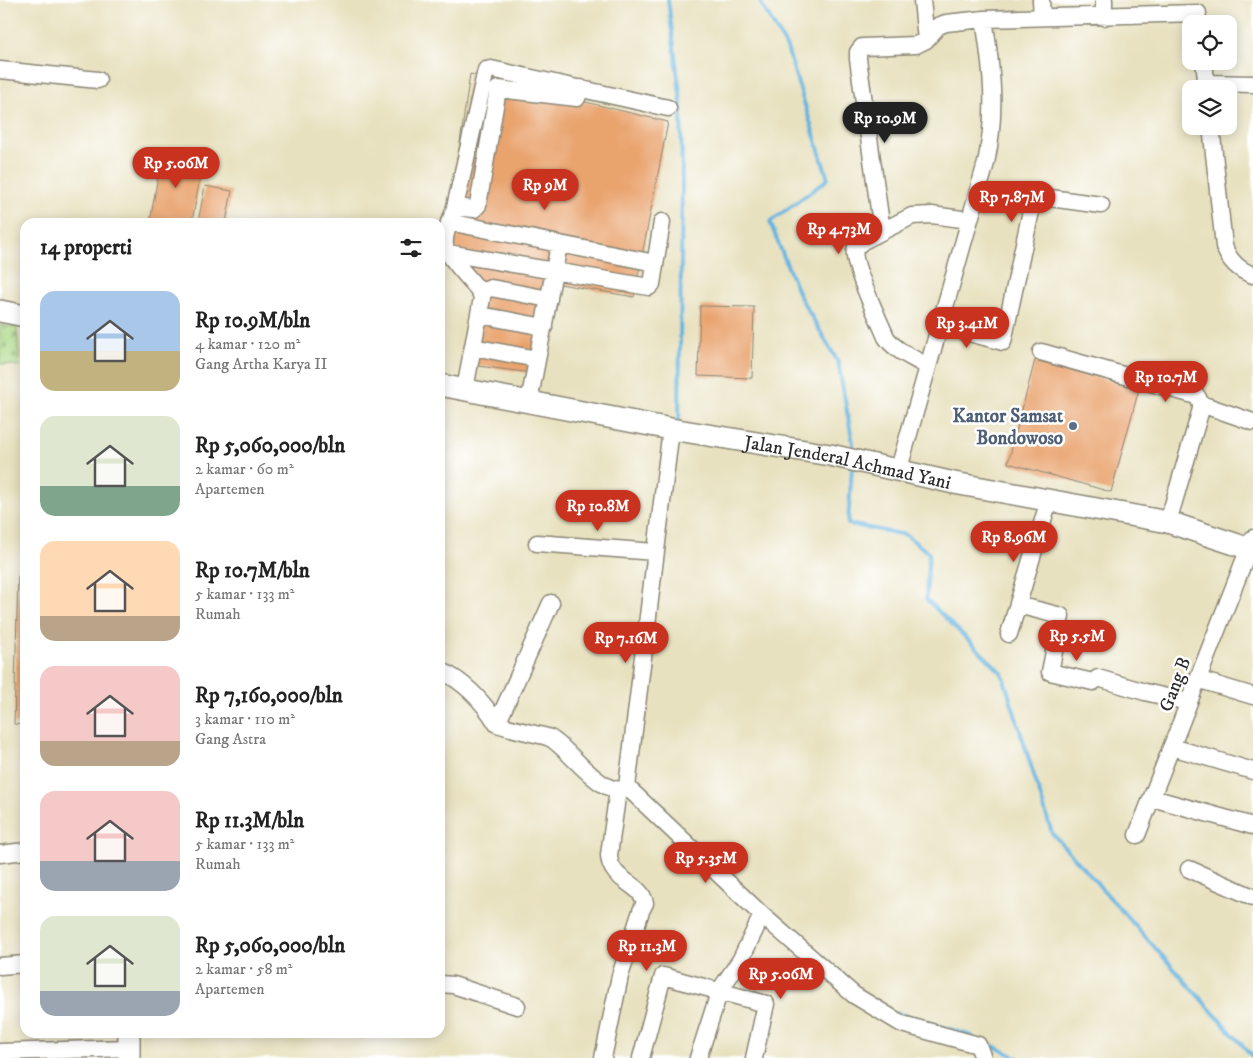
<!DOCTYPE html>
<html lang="id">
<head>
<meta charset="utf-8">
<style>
  :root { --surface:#fff; --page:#f6f6f6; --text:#222; --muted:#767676; --accent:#c8321e }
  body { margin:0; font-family:"IM FELL DW Pica",serif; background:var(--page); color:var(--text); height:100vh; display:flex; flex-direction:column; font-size:19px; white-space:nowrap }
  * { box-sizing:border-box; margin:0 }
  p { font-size:16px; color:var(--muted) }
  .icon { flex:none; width:28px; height:28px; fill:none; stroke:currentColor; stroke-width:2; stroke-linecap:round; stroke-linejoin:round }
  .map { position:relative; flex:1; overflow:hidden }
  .sheet { position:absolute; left:20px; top:218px; width:425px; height:820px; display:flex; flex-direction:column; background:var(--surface); border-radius:15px; box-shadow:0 2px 12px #0003 }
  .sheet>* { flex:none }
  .buttons { position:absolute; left:1182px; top:15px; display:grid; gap:10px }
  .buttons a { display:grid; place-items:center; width:55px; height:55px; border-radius:10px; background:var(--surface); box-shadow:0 2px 12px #0003; font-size:25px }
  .price { position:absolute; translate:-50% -42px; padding:0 11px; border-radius:18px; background:var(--accent); color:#fff; font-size:16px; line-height:32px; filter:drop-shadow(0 1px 2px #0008) }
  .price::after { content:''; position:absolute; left:50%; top:30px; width:15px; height:11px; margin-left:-8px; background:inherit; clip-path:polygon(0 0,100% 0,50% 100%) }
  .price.current { background:#222; color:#fff }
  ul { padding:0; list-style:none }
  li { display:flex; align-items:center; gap:15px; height:125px; padding:0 20px }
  li span { display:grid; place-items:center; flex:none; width:140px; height:100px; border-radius:15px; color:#555 }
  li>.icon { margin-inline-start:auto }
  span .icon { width:60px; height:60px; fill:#fffc; stroke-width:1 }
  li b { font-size:21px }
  h2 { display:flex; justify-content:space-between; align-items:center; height:60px; padding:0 20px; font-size:21px }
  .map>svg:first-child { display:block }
  .cemetery { fill:url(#cemetery-stones); stroke:#6c8258 }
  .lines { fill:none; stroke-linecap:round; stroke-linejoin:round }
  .stream { stroke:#63b3de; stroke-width:4 }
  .building { fill:#e9a36d }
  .minor-casing { stroke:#8a8675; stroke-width:19 }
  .major-casing { stroke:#8a8675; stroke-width:24 }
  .minor { stroke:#fff; stroke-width:16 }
  .major { stroke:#fff; stroke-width:21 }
  .service-dot { fill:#5c6f8a; stroke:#fff; stroke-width:2 }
  .labels { text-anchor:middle; stroke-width:5; stroke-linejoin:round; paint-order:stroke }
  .service-label { font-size:19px; font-weight:bold; fill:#4e5e75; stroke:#fff; text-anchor:end }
  .street-label { font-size:19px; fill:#2b2b2b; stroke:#fff }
</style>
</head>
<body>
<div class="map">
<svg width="1253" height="1058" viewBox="0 0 1253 1058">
  <defs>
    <pattern id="cemetery-stones" width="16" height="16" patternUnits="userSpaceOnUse" patternTransform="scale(1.25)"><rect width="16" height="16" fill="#acd986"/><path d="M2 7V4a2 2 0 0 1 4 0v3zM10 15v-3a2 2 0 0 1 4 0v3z" fill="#94ba74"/></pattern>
  </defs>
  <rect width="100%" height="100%" fill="#fff"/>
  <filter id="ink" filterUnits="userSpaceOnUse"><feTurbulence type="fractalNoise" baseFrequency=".02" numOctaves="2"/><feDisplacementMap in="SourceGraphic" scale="10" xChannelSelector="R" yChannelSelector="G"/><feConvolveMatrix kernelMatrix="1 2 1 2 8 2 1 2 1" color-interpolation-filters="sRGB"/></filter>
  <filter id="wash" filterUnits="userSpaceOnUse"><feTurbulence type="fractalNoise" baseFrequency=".0096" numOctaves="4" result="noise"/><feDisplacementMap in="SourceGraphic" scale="20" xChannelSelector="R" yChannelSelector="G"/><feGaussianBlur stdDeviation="1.12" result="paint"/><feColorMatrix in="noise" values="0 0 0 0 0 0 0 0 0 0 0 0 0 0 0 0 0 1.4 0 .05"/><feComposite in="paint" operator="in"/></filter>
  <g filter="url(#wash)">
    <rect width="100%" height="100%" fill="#e8e1bf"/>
    <path class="cemetery" d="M0,325L17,328L20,366L0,364Z"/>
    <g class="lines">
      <path class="stream" d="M668,0L681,102L682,183L679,424
        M759,0L787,48L828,179L770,222L799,295L838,362L853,444V454
        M852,466L848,524L906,535L929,553L926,599L1002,673L1052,833L1253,1057
        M897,1013L972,1036
        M983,1041L1018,1058"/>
    </g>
    <g id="blocks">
      <path class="building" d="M470,74L668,122L634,297L560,284L539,374L463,364L476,299L445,246Z
        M162,153L203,161L192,222H150Z
        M205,186L232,191L226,222H198Z
        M700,306L754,307L752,378L698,376Z
        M1035,360L1139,389L1111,492L1008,463Z
        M18,576H25V725L14,724Z"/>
    </g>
  </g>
  <g filter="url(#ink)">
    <use href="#blocks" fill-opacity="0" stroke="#8a8675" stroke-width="1"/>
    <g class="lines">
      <g class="minor-casing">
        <path id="minor" d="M922,0L926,40
          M1041,0L1042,17
          M1104,17V0
          M1204,61L1207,89
          M0,70L98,80
          M1206,83L1253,84
          M1211,126L1224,246C1229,261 1238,270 1253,275
          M455,207L474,209L478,205L498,89L577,98L581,88
          M449,222L655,263
          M882,231L858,59V52L862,47L916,45L926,40L938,26L946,23L984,19L1198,13
          M448,253L649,287L652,284L662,222
          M480,292L491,288L549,299
          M480,315L544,327
          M940,325L1003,342L1031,211C1034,204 1035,199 1043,197L1101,205
          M473,347L537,359
          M1041,352L1197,396L1201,404V409L1168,522
          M928,367C914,358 895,351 886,337C880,322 851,263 855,250C856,246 860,244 863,241L912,216L932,215L969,220
          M465,389L482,298L480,292C474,283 445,254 445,245C443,232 452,220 455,207L486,70L491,69L668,108
          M529,402L559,245
          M1201,404L1253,422
          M898,472L986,163C997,112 992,70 984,19
          M537,543L655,552
          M1018,605L1061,616L1050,672L1093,682L1098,678L1145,692L1188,702
          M1009,634L1049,500
          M440,670C465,682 483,701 497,724
          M1197,679L1253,696
          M497,724C510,728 522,731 535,734C540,735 545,736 550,738C568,747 605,802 627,787L671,429
          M497,724L551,603
          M1172,747L1253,771
          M627,787L762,915L741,959L720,990L698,1058
          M1152,798L1253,826
          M1137,835L1253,538
          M0,854L25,851
          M1189,869L1253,897
          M762,915L854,995L902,1024L978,1045L983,1058
          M0,966L25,964
          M440,984L453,985L517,1006
          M0,1052L129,1048
          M603,1058L620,976L641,911L645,903C641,882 610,882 609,855L618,790
          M641,1058L663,976L766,1004L754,1058"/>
      </g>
      <g class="major-casing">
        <g id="major">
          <path d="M0,311L25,316"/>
          <path id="s1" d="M440,385L671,429L830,455L954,483L1168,522L1253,550"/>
          <path d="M129,1058V1032"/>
        </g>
      </g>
      <use href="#minor" class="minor"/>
      <use href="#major" class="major"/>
    </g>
  </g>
  <circle class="service-dot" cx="1073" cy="426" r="5"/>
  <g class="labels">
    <g class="service-label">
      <text x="1063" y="422">Kantor Samsat<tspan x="1063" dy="22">Bondowoso</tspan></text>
    </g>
    <g class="street-label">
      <text dy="7" stroke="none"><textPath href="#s1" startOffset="415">Jalan Jenderal Achmad Yani</textPath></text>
      <text transform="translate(1174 684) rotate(-69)" y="7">Gang B</text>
    </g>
  </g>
</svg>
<div class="buttons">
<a><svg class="icon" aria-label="locate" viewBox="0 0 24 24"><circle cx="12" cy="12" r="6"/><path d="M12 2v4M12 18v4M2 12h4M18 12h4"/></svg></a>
<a><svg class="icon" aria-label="layers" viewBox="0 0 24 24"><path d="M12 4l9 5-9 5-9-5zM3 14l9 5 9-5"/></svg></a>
</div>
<b class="price current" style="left:885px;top:144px">Rp 10.9M</b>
<b class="price" style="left:176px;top:189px">Rp 5.06M</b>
<b class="price" style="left:545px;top:211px">Rp 9M</b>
<b class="price" style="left:1012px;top:223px">Rp 7.87M</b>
<b class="price" style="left:839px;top:255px">Rp 4.73M</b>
<b class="price" style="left:967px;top:349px">Rp 3.41M</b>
<b class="price" style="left:1166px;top:403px">Rp 10.7M</b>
<b class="price" style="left:598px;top:532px">Rp 10.8M</b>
<b class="price" style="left:1014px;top:563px">Rp 8.96M</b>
<b class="price" style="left:1077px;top:662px">Rp 5.5M</b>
<b class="price" style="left:626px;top:664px">Rp 7.16M</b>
<b class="price" style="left:706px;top:884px">Rp 5.35M</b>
<b class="price" style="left:647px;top:972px">Rp 11.3M</b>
<b class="price" style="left:781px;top:1000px">Rp 5.06M</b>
<section class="sheet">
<h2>14 properti<svg class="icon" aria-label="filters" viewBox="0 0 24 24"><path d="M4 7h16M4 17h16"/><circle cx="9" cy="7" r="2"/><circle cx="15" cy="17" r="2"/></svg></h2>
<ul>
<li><span style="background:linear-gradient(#a9c7e8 60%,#c2b280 0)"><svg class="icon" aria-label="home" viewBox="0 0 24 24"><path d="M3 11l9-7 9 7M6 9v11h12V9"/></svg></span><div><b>Rp 10.9M/bln</b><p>4 kamar · 120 m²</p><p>Gang Artha Karya II</p></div></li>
<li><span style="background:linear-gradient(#dfe7d0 70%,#7fa58c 0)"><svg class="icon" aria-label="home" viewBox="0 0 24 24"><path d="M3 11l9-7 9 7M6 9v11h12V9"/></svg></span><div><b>Rp 5,060,000/bln</b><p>2 kamar · 60 m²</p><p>Apartemen</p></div></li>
<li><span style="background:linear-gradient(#ffd9b3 75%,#b9a48a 0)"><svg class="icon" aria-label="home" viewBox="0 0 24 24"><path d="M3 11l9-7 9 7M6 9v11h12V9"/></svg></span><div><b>Rp 10.7M/bln</b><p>5 kamar · 133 m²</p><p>Rumah</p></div></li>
<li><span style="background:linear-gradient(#f6c9c9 75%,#b9a48a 0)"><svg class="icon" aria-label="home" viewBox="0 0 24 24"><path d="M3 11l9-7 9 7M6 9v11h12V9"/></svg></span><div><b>Rp 7,160,000/bln</b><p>3 kamar · 110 m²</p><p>Gang Astra</p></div></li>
<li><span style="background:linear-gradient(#f6c9c9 70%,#9aa5b1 0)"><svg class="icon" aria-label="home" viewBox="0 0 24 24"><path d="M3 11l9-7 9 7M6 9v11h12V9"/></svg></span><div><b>Rp 11.3M/bln</b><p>5 kamar · 133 m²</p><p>Rumah</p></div></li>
<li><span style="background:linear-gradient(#dfe7d0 75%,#9aa5b1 0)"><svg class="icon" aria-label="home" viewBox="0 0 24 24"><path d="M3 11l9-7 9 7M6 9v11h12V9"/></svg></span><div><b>Rp 5,060,000/bln</b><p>2 kamar · 58 m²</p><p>Apartemen</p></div></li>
</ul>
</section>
</div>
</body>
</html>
